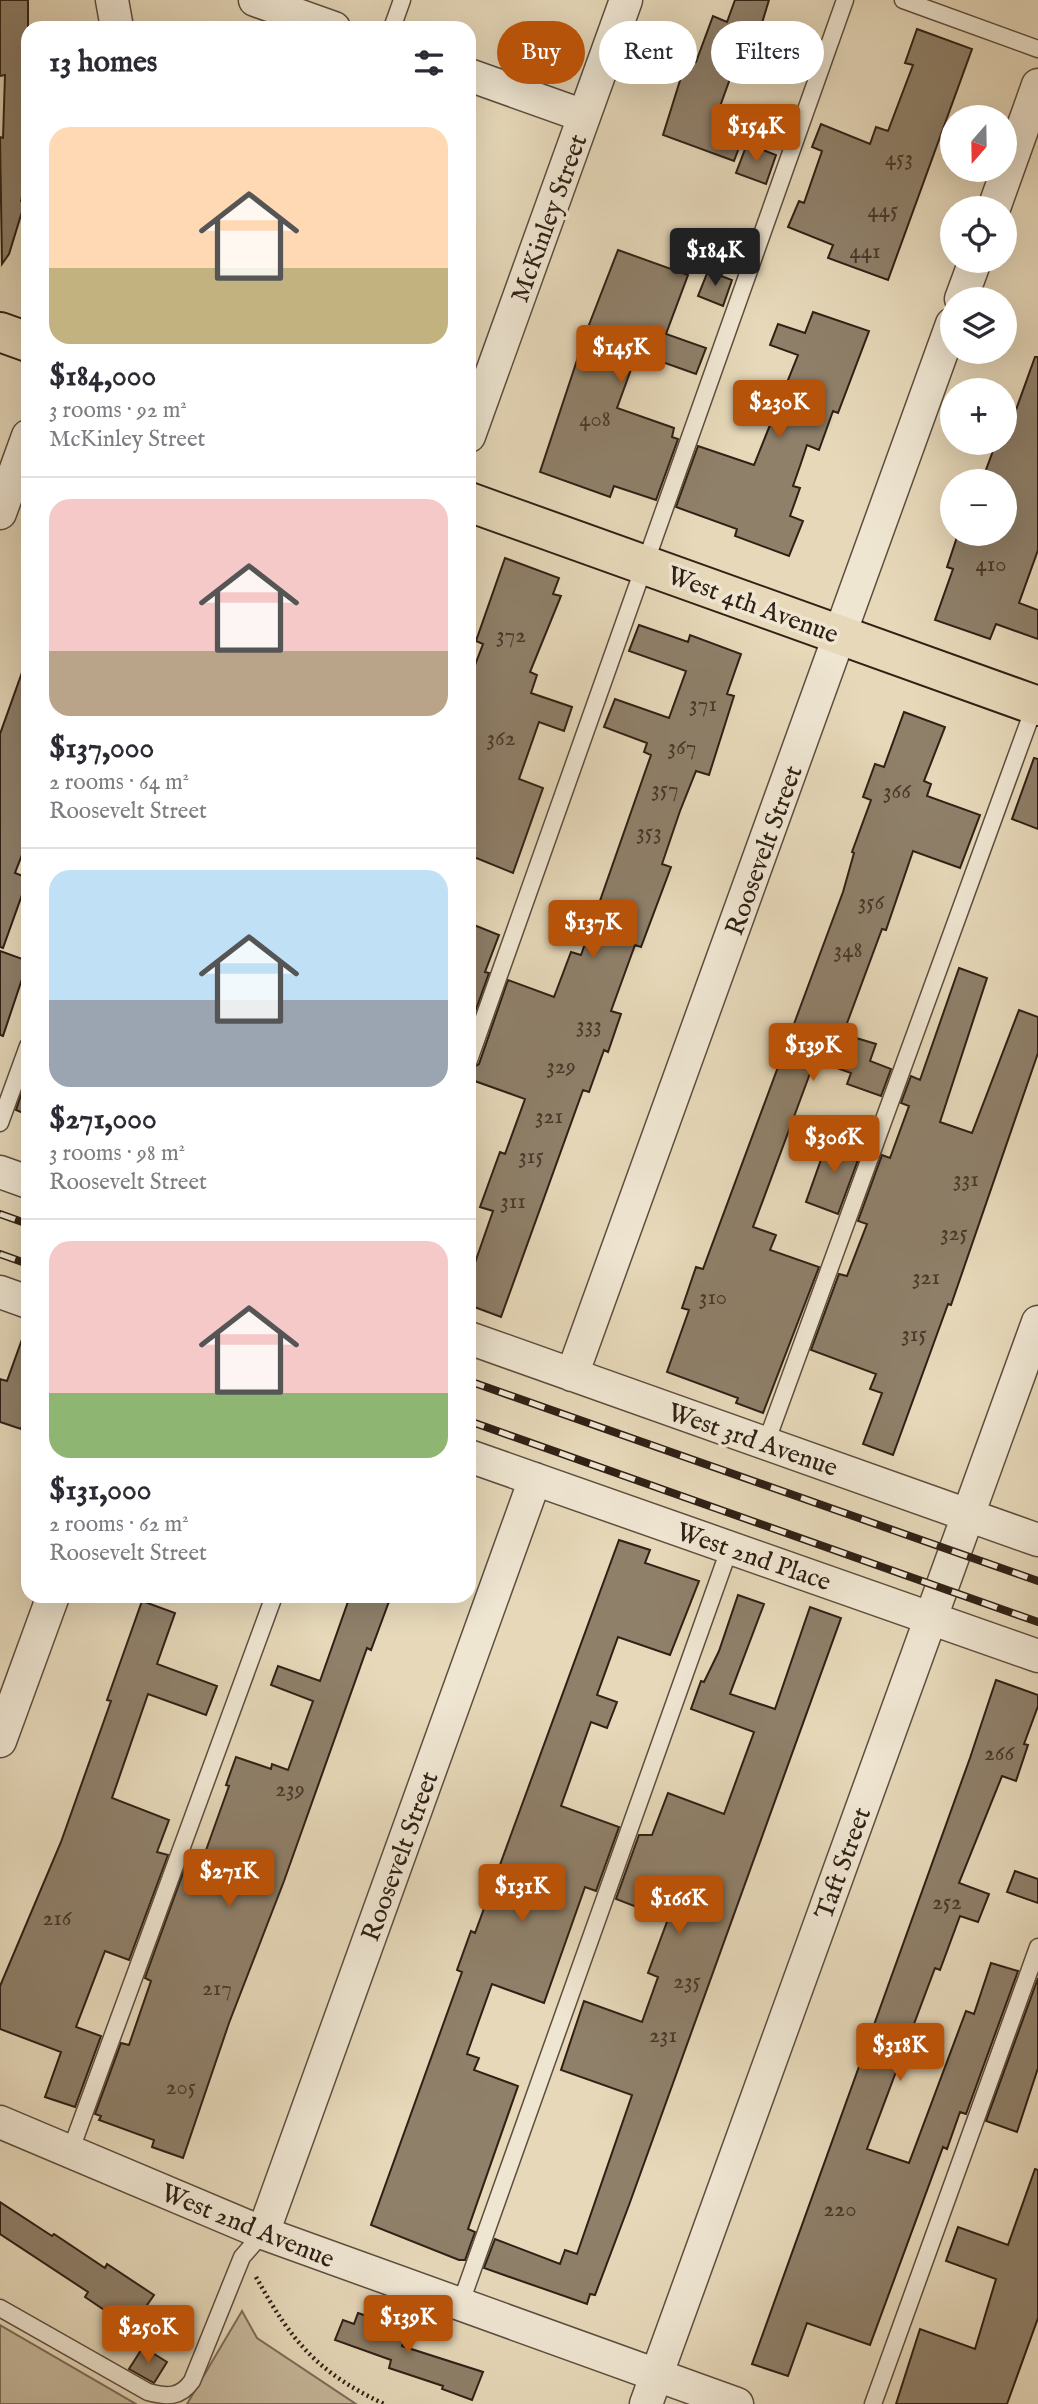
<!DOCTYPE html>
<html lang="en">
<head>
<meta charset="utf-8">
<style>
  :root { --surface:#fff; --page:#f2f2f3; --text:#2b2b33; --muted:#7c7c81; --line:#e1e1e2; --accent:#b45309 }
  body { margin:0; font-family:"IM FELL English",serif; background:var(--page); color:var(--text); height:100vh; display:flex; flex-direction:column; font-size:26px; white-space:nowrap }
  * { box-sizing:border-box; margin:0 }
  p { font-size:23px; color:var(--muted) }
  .icon { flex:none; width:38px; height:38px; fill:none; stroke:currentColor; stroke-width:2; stroke-linecap:round; stroke-linejoin:round }
  .map { position:relative; flex:1; overflow:hidden }
  .sheet { position:absolute; left:21px; top:21px; width:455px; height:1582px; display:flex; flex-direction:column; background:var(--surface); border-radius:21px; box-shadow:0 7px 28px #0002 }
  .sheet>* { flex:none }
  .hud { position:absolute; left:497px; top:21px; width:436px; height:63px; display:flex; gap:14px }
  .needle { width:46px; rotate:200deg }
  .controls { position:absolute; left:940px; top:105px; display:grid; gap:14px }
  .controls a { display:grid; place-items:center; width:77px; height:77px; border-radius:50%; background:var(--surface); box-shadow:0 7px 28px #0002; font-size:35px }
  .price { position:absolute; translate:-50% -60px; padding:0 16px; border-radius:7px; background:var(--accent); color:#fff; font-size:23px; line-height:46px; filter:drop-shadow(0 2px 4px #0008) }
  .price::after { content:''; position:absolute; left:50%; top:42px; width:21px; height:16px; margin-left:-10px; background:inherit; clip-path:polygon(0 0,100% 0,50% 100%) }
  .price.current { background:#222; color:#fff }
  ul { padding:0; list-style:none }
  li { display:grid; align-content:center; gap:14px; height:371px; padding:0 28px }
  li+li { border-top:2px solid var(--line) }
  li span { display:grid; place-items:center; height:217px; border-radius:21px; color:#555 }
  li>.icon { margin-inline-start:auto }
  span .icon { width:126px; height:126px; fill:#fffc; stroke-width:1 }
  li b { font-size:30px }
  h2 { display:flex; justify-content:space-between; align-items:center; height:84px; padding:0 28px; font-size:30px }
  .pill { padding:0 24px; border-radius:32px; background:var(--surface); box-shadow:0 7px 28px #0002; font-size:24px; line-height:63px }
  .pill.current { background:var(--accent); color:#fff }
  .map>svg:first-child { display:block }
  .green { fill:#c7b99d; stroke:#7c6c59; stroke-width:2 }
  .building { fill:#8f806a; stroke:#302015; stroke-width:2 }
  .lines { fill:none; stroke-linecap:round; stroke-linejoin:round }
  .lane-casing { stroke:#5e4e3e; stroke-width:19 }
  .street-casing { stroke:#5e4e3e; stroke-width:35 }
  .primary-casing { stroke:#302015; stroke-width:42 }
  .path { stroke:#302015; stroke-width:4.5; stroke-dasharray:2 3.5; stroke-linecap:butt }
  .lane { stroke:#efe6d2; stroke-width:16 }
  .street { stroke:#efe6d2; stroke-width:32 }
  .primary { stroke:#e6d8b9; stroke-width:38 }
  .rail-casing { stroke:#302015; stroke-width:8 }
  .rail { stroke:#efe6d2; stroke-width:5; stroke-dasharray:16; stroke-linecap:butt }
  .labels { text-anchor:middle; stroke-width:7; stroke-linejoin:round; paint-order:stroke }
  .number-label { font-size:23px; fill:#48382a }
  .street-label { font-size:26px; fill:#302015; stroke:#efe6d2 }
</style>
</head>
<body>
<div class="map">
<svg width="1038" height="2404" viewBox="0 0 1038 2404">
  <rect width="100%" height="100%" fill="#e6d8b9"/>
  <filter id="stains"><feTurbulence type="fractalNoise" baseFrequency=".00286" numOctaves="4"/><feColorMatrix values="0 0 0 0 .2 0 0 0 0 .09 0 0 0 0 .02 0 0 0 .5 -.17"/></filter>
  <radialGradient id="worn" r=".72"><stop offset=".6" stop-color="#630" stop-opacity="0"/><stop offset="1" stop-color="#630" stop-opacity=".3"/></radialGradient>
  <path class="green" d="M242,2311L257,2338L356,2404H187Z
    M0,2325L136,2404H0Z"/>
  <path class="building" d="M0,0H28V173L21,201L25,202L9,254L2,264L0,137L3,138L5,75L0,76Z
    M735,0H769L748,69L735,65L718,112L747,126L734,161L663,135L687,58L696,62L713,16L727,22Z
    M917,29L972,49L888,280L828,258L833,245L788,227L799,201L804,203L822,151L812,147L821,124L870,144L876,127L888,131L913,65L905,63Z
    M747,144L776,155L766,184L736,173Z
    M618,250L688,275L666,334L706,348L696,374L637,353L617,408L674,428L672,437L678,439L656,500L614,486L610,497L540,472L587,330Z
    M708,271L732,280L723,306L698,296Z
    M813,312L869,331L838,413L833,411L819,450L807,445L800,466L793,486L800,488L790,516L803,521L789,556L735,536L737,529L676,507L698,446L754,465L798,355L770,345L778,324L805,333Z
    M1035,357H1038V550L1019,603L1038,610V639L996,624L990,639L935,620L953,569L947,567L958,534H1004V481L984,475L996,443H1004Z
    M505,558L559,578L553,594L561,596L530,672L537,675L531,693L572,707L564,731L539,722L519,779L543,788L513,873L469,855V681L483,644L476,641Z
    M639,625L688,642L690,635L741,654L727,694L734,696L709,775L696,771L680,811L662,864L671,867L641,947L635,945L611,1011L621,1014L608,1052L604,1050L589,1092L583,1090L501,1317L469,1305V1280L493,1211L480,1207L500,1152L505,1154L525,1099L469,1079V1070L479,1064L508,980L554,997L571,952L581,955L651,755L644,752L647,743L604,727L615,699L669,718L686,671L629,651Z
    M25,664L28,665V839L15,873L28,878L3,948L0,947V734Z
    M904,712L945,727L924,781L931,784L927,796L980,815L960,868L913,851L886,930L882,929L843,1034L876,1044L870,1061L891,1069L881,1096L847,1084L851,1073L815,1060L753,1227L776,1235L770,1250L819,1267L763,1413L736,1403L738,1398L667,1372L689,1310L682,1308L696,1267L703,1269L843,892L854,853L852,852L871,800L863,797L875,764L884,767Z
    M1034,758L1038,759V829L1012,819Z
    M469,923L499,935L485,972L489,973L469,1029Z
    M0,951L28,961L3,1036L0,1035Z
    M959,968L987,978L940,1122L972,1133L1019,1010L1038,1017V1053L951,1305L948,1304L893,1455L863,1444L882,1393L870,1389L876,1374L811,1350L839,1274L847,1276L867,1224L858,1221L882,1155L890,1158L909,1106L901,1103L911,1076L920,1080Z
    M23,1089L28,1091V1115L16,1110Z
    M829,1137L862,1149L838,1214L806,1202Z
    M25,1331H28V1409L21,1429L0,1422V1379L7,1381Z
    M619,1540L650,1550L645,1563L699,1581L670,1655L618,1637L597,1695L617,1702L607,1728L591,1722L561,1806L619,1827L596,1891L585,1887L544,2003L492,1984L467,2054L479,2058L474,2070L518,2086L468,2229L475,2232L465,2260H459L371,2225L462,1972L457,1970L471,1931L475,1933Z
    M738,1595L764,1604L730,1694L775,1709L810,1607L841,1618L629,2205L595,2295L590,2294L587,2304L484,2268L495,2239L560,2264L565,2250L577,2254L632,2095L561,2070L584,2001L642,2022L658,1977L648,1973L668,1919L616,1899L639,1835H652L668,1793L724,1814L754,1732L691,1709L701,1681L704,1682L719,1651Z
    M350,1596H391L371,1650L367,1648L284,1881L229,2023L183,2158L152,2147L154,2140L99,2120L101,2116L95,2114L121,2043L129,2045L151,1981L145,1978L187,1862L200,1867L229,1786L226,1785L236,1757L271,1769L272,1764L288,1770L313,1701L271,1685L278,1666L320,1681Z
    M142,1601L175,1613L157,1664L217,1686L206,1715L148,1694L112,1798L169,1820L157,1852L168,1855L129,1960L105,1951L76,2027L101,2036L75,2107L45,2097L61,2052L0,2029V1986L61,1842L111,1701L107,1700Z
    M996,1680L1038,1695V1706L1024,1744L1028,1745L1016,1781L1002,1776L959,1883L989,1894L978,1922L960,1916L940,1970L935,1968L867,2149L909,2163L966,2011L974,2014L991,1963L1018,1971L966,2114L960,2112L947,2149L943,2147L870,2345L807,2323L788,2376L752,2364L970,1758Z
    M1015,1871L1038,1879V1903L1007,1892Z
    M1038,1978V2068L1017,2132L986,2121Z
    M1035,2169L1038,2170V2318L1007,2404H896L920,2329L975,2349L996,2279L946,2261L958,2227L1008,2245Z
    M0,2202L52,2236L54,2234L105,2268L107,2264L154,2295L131,2328L85,2297L88,2292L0,2234Z
    M358,2313L408,2330L402,2346L483,2372L472,2400L442,2389L443,2386L389,2368L391,2360L335,2340L343,2320L354,2324Z
    M143,2347L167,2362L154,2383L129,2369Z"/>
  <g class="lines">
    <g class="lane-casing">
      <path id="lane" d="M903,0L1038,49
        M392,28L402,0
        M469,1060L845,0
        M0,1123L28,1046
        M766,1443L1036,702
        M70,2152L274,1596
        M460,2305L730,1547
        M0,2308L148,2392C167,2397 180,2398 192,2381L242,2257L263,2233
        M873,2404L1038,1947"/>
    </g>
    <g class="street-casing">
      <path id="street" d="M112,0L117,28
        M255,0L334,28
        M469,75L584,116
        M994,208L1038,85
        M961,299L975,261
        M469,436L626,0
        M0,513L28,436
        M0,1172L28,1182
        M0,1292L28,1302
        M469,1338L1038,1540
        M572,1375L952,324
        M469,1456L1038,1656
        M0,1741L53,1596
        M0,2122L263,2233L737,2404
        M263,2233L535,1479
        M646,2404L1038,1322"/>
    </g>
    <g class="primary-casing">
      <path id="primary" d="M0,332L28,342
        M469,502L1038,706"/>
    </g>
    <path class="path" d="M256,2277C292,2342 317,2372 384,2404"/>
    <use href="#lane" class="lane"/>
    <use href="#street" class="street"/>
    <use href="#primary" class="primary"/>
    <g class="rail-casing">
      <path id="rail" d="M0,1214L28,1224
        M0,1254L28,1264
        M469,1381L1038,1581
        M469,1421L1038,1622"/>
    </g>
    <use href="#rail" class="rail"/>
  </g>
  <g class="labels">
    <g class="number-label">
      <text x="899" y="165">453</text>
      <text x="883" y="217">445</text>
      <text x="865" y="258">441</text>
      <text x="595" y="426">408</text>
      <text x="991" y="571">410</text>
      <text x="511" y="642">372</text>
      <text x="703" y="711">371</text>
      <text x="501" y="745">362</text>
      <text x="682" y="754">367</text>
      <text x="665" y="796">357</text>
      <text x="897" y="798">366</text>
      <text x="649" y="839">353</text>
      <text x="871" y="909">356</text>
      <text x="848" y="957">348</text>
      <text x="589" y="1032">333</text>
      <text x="561" y="1073">329</text>
      <text x="549" y="1123">321</text>
      <text x="531" y="1163">315</text>
      <text x="966" y="1186">331</text>
      <text x="513" y="1208">311</text>
      <text x="954" y="1240">325</text>
      <text x="926" y="1284">321</text>
      <text x="713" y="1304">310</text>
      <text x="914" y="1341">315</text>
      <text x="999" y="1760">266</text>
      <text x="290" y="1796">239</text>
      <text x="947" y="1909">252</text>
      <text x="57" y="1925">216</text>
      <text x="687" y="1988">235</text>
      <text x="217" y="1995">217</text>
      <text x="663" y="2042">231</text>
      <text x="181" y="2094">205</text>
      <text x="840" y="2216">220</text>
    </g>
    <g class="street-label">
      <text transform="translate(548 218) rotate(-70)" y="9">McKinley Street</text>
      <text transform="translate(753 604) rotate(20)" y="9">West 4th Avenue</text>
      <text transform="translate(763 850) rotate(-70)" y="9">Roosevelt Street</text>
      <text transform="translate(753 1439) rotate(19)" y="9">West 3rd Avenue</text>
      <text transform="translate(754 1556) rotate(19)" y="9">West 2nd Place</text>
      <text transform="translate(399 1856) rotate(-70)" y="9">Roosevelt Street</text>
      <text transform="translate(842 1863) rotate(-70)" y="9">Taft Street</text>
      <text transform="translate(248 2225) rotate(22)" y="9">West 2nd Avenue</text>
    </g>
  </g>
  <rect width="100%" height="100%" filter="url(#stains)"/>
  <rect width="100%" height="100%" fill="url(#worn)"/>
</svg>
<div class="controls">
<a><svg class="needle" viewBox="-14 -14 28 28"><path d="M0-13l5 13h-10z" fill="#e53935"/><path d="M0 13l5-13h-10z" fill="#7c7c81"/></svg></a>
<a><svg class="icon" aria-label="locate" viewBox="0 0 24 24"><circle cx="12" cy="12" r="6"/><path d="M12 2v4M12 18v4M2 12h4M18 12h4"/></svg></a>
<a><svg class="icon" aria-label="layers" viewBox="0 0 24 24"><path d="M12 4l9 5-9 5-9-5zM3 14l9 5 9-5"/></svg></a>
<a>+</a>
<a>−</a>
</div>
<b class="price" style="left:756px;top:164px">$154K</b>
<b class="price current" style="left:715px;top:288px">$184K</b>
<b class="price" style="left:621px;top:385px">$145K</b>
<b class="price" style="left:779px;top:440px">$230K</b>
<b class="price" style="left:593px;top:960px">$137K</b>
<b class="price" style="left:813px;top:1083px">$139K</b>
<b class="price" style="left:834px;top:1175px">$306K</b>
<b class="price" style="left:229px;top:1909px">$271K</b>
<b class="price" style="left:522px;top:1924px">$131K</b>
<b class="price" style="left:679px;top:1936px">$166K</b>
<b class="price" style="left:900px;top:2083px">$318K</b>
<b class="price" style="left:408px;top:2355px">$139K</b>
<b class="price" style="left:148px;top:2365px">$250K</b>
<div class="hud">
<a class="pill current">Buy</a>
<a class="pill">Rent</a>
<a class="pill">Filters</a>
</div>
<section class="sheet">
<h2>13 homes<svg class="icon" aria-label="filters" viewBox="0 0 24 24"><path d="M4 7h16M4 17h16"/><circle cx="9" cy="7" r="2"/><circle cx="15" cy="17" r="2"/></svg></h2>
<ul>
<li><span style="background:linear-gradient(#ffd9b3 65%,#c2b280 0)"><svg class="icon" aria-label="home" viewBox="0 0 24 24"><path d="M3 11l9-7 9 7M6 9v11h12V9"/></svg></span><div><b>$184,000</b><p>3 rooms · 92 m²</p><p>McKinley Street</p></div></li>
<li><span style="background:linear-gradient(#f6c9c9 70%,#b9a48a 0)"><svg class="icon" aria-label="home" viewBox="0 0 24 24"><path d="M3 11l9-7 9 7M6 9v11h12V9"/></svg></span><div><b>$137,000</b><p>2 rooms · 64 m²</p><p>Roosevelt Street</p></div></li>
<li><span style="background:linear-gradient(#bfe0f5 60%,#9aa5b1 0)"><svg class="icon" aria-label="home" viewBox="0 0 24 24"><path d="M3 11l9-7 9 7M6 9v11h12V9"/></svg></span><div><b>$271,000</b><p>3 rooms · 98 m²</p><p>Roosevelt Street</p></div></li>
<li><span style="background:linear-gradient(#f6c9c9 70%,#8fb573 0)"><svg class="icon" aria-label="home" viewBox="0 0 24 24"><path d="M3 11l9-7 9 7M6 9v11h12V9"/></svg></span><div><b>$131,000</b><p>2 rooms · 62 m²</p><p>Roosevelt Street</p></div></li>
</ul>
</section>
</div>
</body>
</html>
